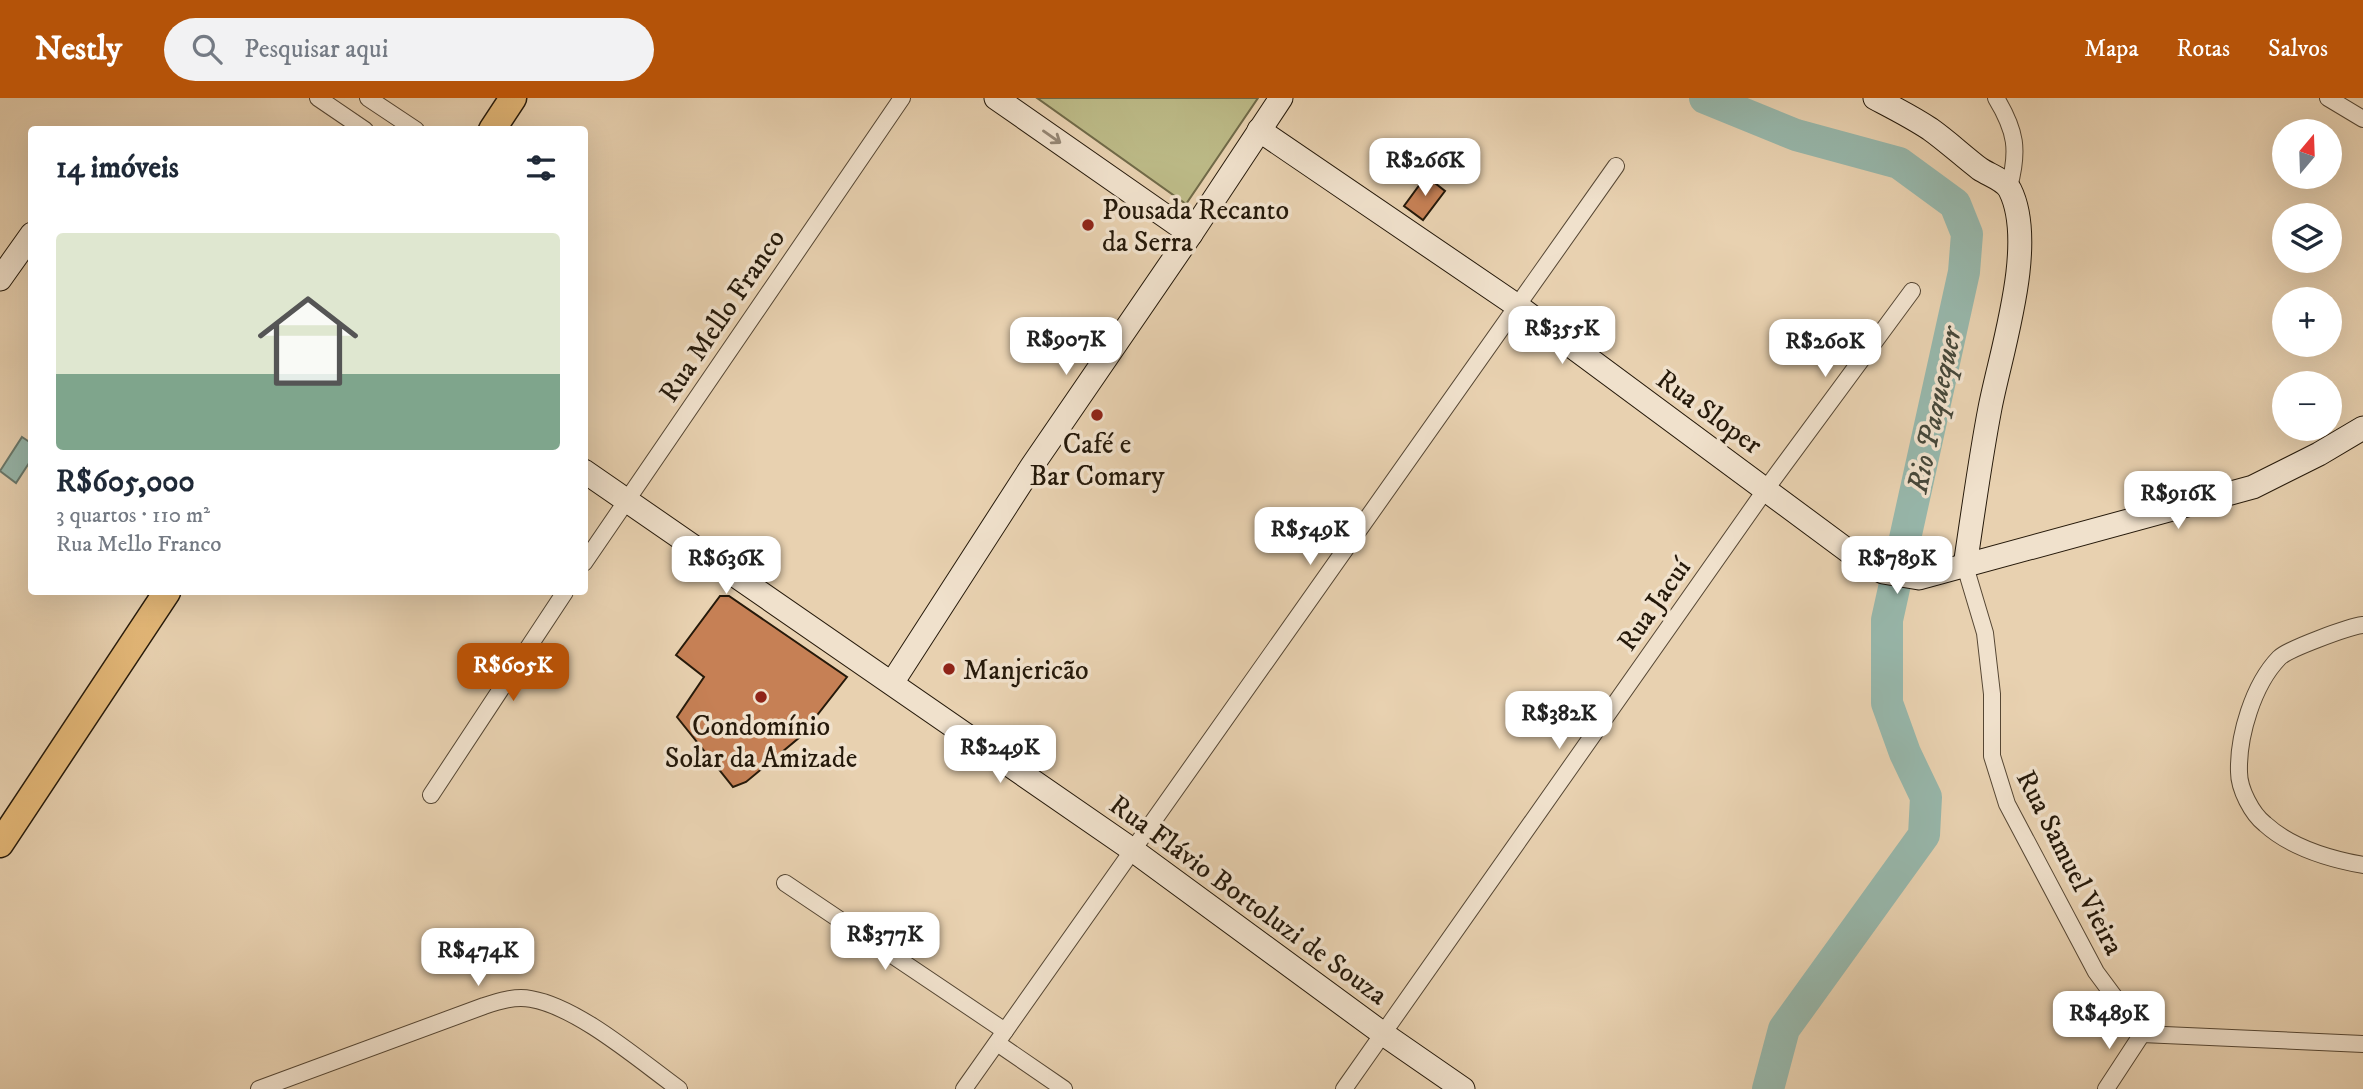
<!DOCTYPE html>
<html lang="pt">
<meta charset="utf-8">
<style>
body{margin:0;font-family:"IM FELL DW Pica",serif;background:#f2f2f3;color:#1f2937;height:100vh;display:flex;flex-direction:column;font-size:26px;white-space:nowrap}
*{box-sizing:border-box;margin:0}
p{font-size:23px;color:#747a83}
.icon{flex:none;width:38px;height:38px;fill:none;stroke:currentColor;stroke-width:2;stroke-linecap:round;stroke-linejoin:round}
.map{position:relative;flex:1;overflow:hidden}
.panel{position:absolute;left:28px;top:28px;width:560px;height:469px;display:flex;flex-direction:column;background:#fff;border-radius:7px;box-shadow:0 7px 28px #0002}
.panel>*{flex:none}
.needle{width:46px;rotate:19deg}
.buttons{position:absolute;left:2272px;top:21px;display:grid;gap:14px}
.buttons a{display:grid;place-items:center;width:70px;height:70px;border-radius:50%;background:#fff;box-shadow:0 7px 28px #0002;font-size:35px}
.price{position:absolute;translate:-50% -60px;padding:0 16px;border-radius:14px;background:#fff;color:#222;font-size:23px;line-height:46px;filter:drop-shadow(0 2px 4px #0008)}
.price::after{content:'';position:absolute;left:50%;top:42px;width:21px;height:16px;margin-left:-10px;background:inherit;clip-path:polygon(0 0,100% 0,50% 100%)}
.price.on{background:#b45309;color:#fff}
ul{padding:0;list-style:none}
li{display:grid;align-content:center;gap:14px;height:371px;padding:0 28px}
li span{display:grid;place-items:center;height:217px;border-radius:7px;color:#555}
li>.icon{margin-inline-start:auto}
span .icon{width:126px;height:126px;fill:#fffc;stroke-width:1}
li b{font-size:30px}
h2{display:flex;justify-content:space-between;align-items:center;height:84px;padding:0 28px;font-size:30px}
header{display:flex;align-items:center;gap:42px;box-sizing:border-box;height:98px;padding:0 35px;background:#b45309;color:#fff}
header strong{font-size:33px}
nav{display:flex;gap:38px;margin-inline-start:auto;font-size:24px}
.search{width:490px;height:63px;background:#f2f2f3;display:flex;align-items:center;gap:18px;box-sizing:border-box;padding:0 24px;border-radius:38px;color:#747a83;font-size:26px}
.map>svg:first-child{display:block}
.green{fill:#bcba87;stroke:#706a48;stroke-width:2}
.water{fill:#97b7ab;stroke:#69786b;stroke-width:2}
.lines{fill:none;stroke-linecap:round;stroke-linejoin:round}
.river{stroke:#97b7ab;stroke-width:32}
.building{fill:#c68055;stroke:#25190a;stroke-width:2}
.street-casing{stroke:#564734;stroke-width:18}
.secondary-casing{stroke:#25190a;stroke-width:25}
.primary-casing{stroke:#25190a;stroke-width:29}
.street{stroke:#f0e1cc;stroke-width:16}
.secondary{stroke:#f0e1cc;stroke-width:23}
.primary{stroke:#e4b878;stroke-width:26}
.oneway{stroke:#958775}
.poi-dot{fill:#8f2418;stroke:#f0e1cc;stroke-width:2.5}
.labels{text-anchor:middle;stroke-width:7;stroke-linejoin:round;paint-order:stroke}
.poi-label{font-size:28px;fill:#25190a;stroke:#f0e1cc;text-anchor:start}
.street-label{font-size:28px;fill:#25190a;stroke:#f0e1cc}
.water-label{font-size:30px;font-style:italic;fill:#47483a;stroke:#f0e1cc}
</style>
<header>
<strong>Nestly</strong>
<div class="search"><svg class="icon" aria-label="search" viewBox="0 0 24 24"><circle cx="10" cy="10" r="6"/><path d="M15 15l6 6"/></svg>Pesquisar aqui</div>
<nav><a>Mapa</a><a>Rotas</a><a>Salvos</a></nav>
</header>
<div class="map">
<svg width="2363" height="991" viewBox="0 0 2363 991">
<rect width="100%" height="100%" fill="#e8d1b0"/>
<filter id="stains"><feTurbulence type="fractalNoise" baseFrequency=".00286" numOctaves="4"/><feColorMatrix values="0 0 0 0 .2 0 0 0 0 .09 0 0 0 0 .02 0 0 0 .5 -.17"/></filter>
<radialGradient id="worn" r=".72"><stop offset=".6" stop-color="#630" stop-opacity="0"/><stop offset="1" stop-color="#630" stop-opacity=".3"/></radialGradient>
<path class="green" d="M1037,0H1258L1186,106Z"/>
<path class="water" d="M22,339L31,345V362L16,385L0,373Z"/>
<g class="lines">
<path class="river" d="M1705,0L1796,37L1899,65L1955,106L1967,136L1964,174L1887,522V605L1905,655L1926,699L1924,737L1784,931L1768,991"/>
</g>
<g class="building">
<path d="M1426,78L1445,93L1423,122L1404,108Z"/>
<path d="M720,498H729L847,579L800,639L746,684L733,689L677,619L704,579L676,557Z"/>
</g>
<g class="lines">
<defs>
<g id="street">
<path d="M318,0L365,32"/>
<path d="M368,0L416,32"/>
<path d="M1996,0C2016,33 2019,52 2009,89"/>
<path d="M2328,0L2363,21"/>
<path d="M584,465L902,0"/>
<path d="M1965,468L1985,535L1992,596V658L2007,706L2096,874L2142,936L2363,946"/>
<path d="M2363,527C2348,529 2288,551 2279,560C2253,587 2238,638 2239,674C2239,691 2252,716 2265,726C2290,749 2330,761 2363,767"/>
<path d="M431,697L565,494"/>
<path d="M785,785L1005,933"/>
<path d="M997,945L1064,991"/>
<path d="M259,991L484,908C499,903 515,898 531,901C578,909 639,962 679,991"/>
<path d="M964,991L1616,68"/>
<path d="M1344,991L1766,391L1912,193"/>
<path d="M2106,991L2142,936"/>
</g>
<g id="secondary">
<path d="M996,0L1191,136"/>
<path d="M1875,0C1894,10 1912,19 1930,31C1947,43 1963,58 1980,71C1989,77 2005,82 2010,92C2037,146 2001,253 1990,310C1980,362 1973,415 1965,468"/>
<path d="M1259,32L1516,207L1859,461L1883,474L1919,480L2253,389L2319,356L2363,330"/>
<path d="M0,181L32,136"/>
<path d="M584,373L1134,753L1382,935L1463,991"/>
<path d="M892,585L1032,368L1191,136L1281,0"/>
</g>
<g id="primary">
<path d="M492,32L513,0"/>
<path d="M0,746L167,494"/>
</g>
</defs>
<use href="#street" class="street-casing"/>
<use href="#secondary" class="secondary-casing"/>
<use href="#primary" class="primary-casing"/>
<use href="#street" class="street"/>
<use href="#secondary" class="secondary"/>
<use href="#primary" class="primary"/>
</g>
<defs><path id="oneway-shaft" d="M-6 0H5M1.5-3L5.5 0L1.5 3" fill="none" stroke-width="1.6" stroke-linecap="round" stroke-linejoin="round" transform="scale(1.75)"/></defs>
<use class="oneway" href="#oneway-shaft" transform="translate(1052 39) rotate(35)"/>
<g class="poi-dot">
<circle cx="1088" cy="127" r="7"/>
<circle cx="1097" cy="317" r="7"/>
<circle cx="949" cy="571" r="7"/>
<circle cx="761" cy="599" r="7"/>
</g>
<g class="labels">
<g class="poi-label">
<text x="1102" y="121">Pousada Recanto<tspan x="1102" dy="32">da Serra</tspan></text>
<text x="1097" y="355" text-anchor="middle">Café e<tspan x="1097" dy="32">Bar Comary</tspan></text>
<text x="963" y="581">Manjericão</text>
<text x="761" y="637" text-anchor="middle">Condomínio<tspan x="761" dy="32">Solar da Amizade</tspan></text>
</g>
<g class="street-label">
<text transform="translate(721 217) rotate(-56)" y="10">Rua Mello Franco</text>
<text transform="translate(1710 313) rotate(36)" y="10">Rua Sloper</text>
<text transform="translate(1653 506) rotate(-55)" y="10">Rua Jacuí</text>
<text transform="translate(2071 764) rotate(63)" y="10">Rua Samuel Vieira</text>
<text transform="translate(1249 801) rotate(36)" y="10">Rua Flávio Bortoluzi de Souza</text>
</g>
<g class="water-label">
<text transform="translate(1934 312) rotate(-78)" y="10">Rio Paquequer</text>
</g>
</g>
<rect width="100%" height="100%" filter="url(#stains)"/>
<rect width="100%" height="100%" fill="url(#worn)"/>
</svg>
<div class="buttons">
<a><svg class="needle" viewBox="-14 -14 28 28"><path d="M0-13l5 13h-10z" fill="#e53935"/><path d="M0 13l5-13h-10z" fill="#747a83"/></svg></a>
<a><svg class="icon" aria-label="layers" viewBox="0 0 24 24"><path d="M12 4l9 5-9 5-9-5zM3 14l9 5 9-5"/></svg></a>
<a>+</a>
<a>−</a>
</div>
<b class="price" style="left:1425px;top:100px">R$266K</b>
<b class="price" style="left:1562px;top:268px">R$355K</b>
<b class="price" style="left:1066px;top:279px">R$907K</b>
<b class="price" style="left:1825px;top:281px">R$260K</b>
<b class="price" style="left:2178px;top:433px">R$916K</b>
<b class="price" style="left:1310px;top:469px">R$549K</b>
<b class="price" style="left:726px;top:498px">R$636K</b>
<b class="price" style="left:1897px;top:498px">R$789K</b>
<b class="price on" style="left:513px;top:605px">R$605K</b>
<b class="price" style="left:1559px;top:653px">R$382K</b>
<b class="price" style="left:1000px;top:687px">R$249K</b>
<b class="price" style="left:885px;top:874px">R$377K</b>
<b class="price" style="left:478px;top:890px">R$474K</b>
<b class="price" style="left:2109px;top:953px">R$489K</b>
<section class="panel">
<h2>14 imóveis<svg class="icon" aria-label="filters" viewBox="0 0 24 24"><path d="M4 7h16M4 17h16"/><circle cx="9" cy="7" r="2"/><circle cx="15" cy="17" r="2"/></svg></h2>
<ul>
<li><span style="background:linear-gradient(#dfe7d0 65%,#7fa58c 0)"><svg class="icon" aria-label="home" viewBox="0 0 24 24"><path d="M3 11l9-7 9 7M6 9v11h12V9"/></svg></span><div><b>R$605,000</b><p>3 quartos · 110 m²</p><p>Rua Mello Franco</p></div></li>
</ul>
</section>
</div>
